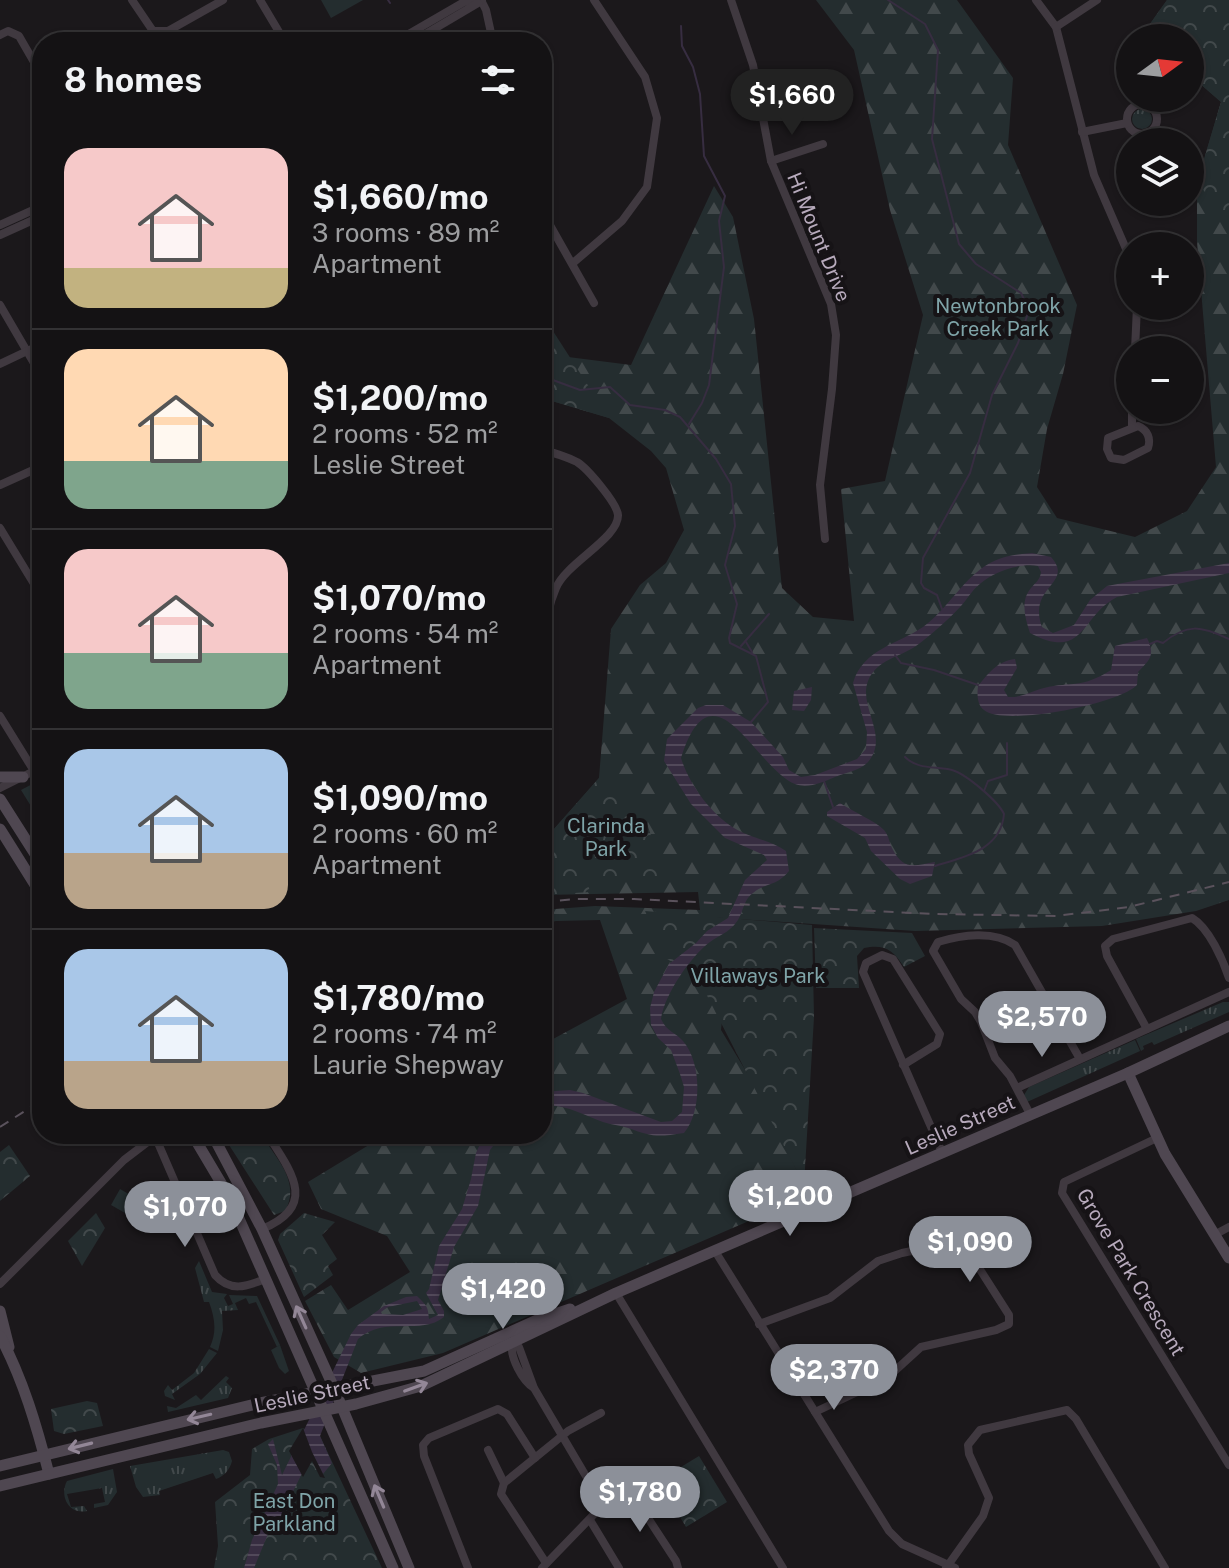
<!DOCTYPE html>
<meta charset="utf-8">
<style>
body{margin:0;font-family:"Public Sans",sans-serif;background:#212022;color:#f1f3f6;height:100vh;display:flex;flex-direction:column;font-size:30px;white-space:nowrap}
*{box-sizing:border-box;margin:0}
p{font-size:26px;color:#9d9ea0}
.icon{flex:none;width:44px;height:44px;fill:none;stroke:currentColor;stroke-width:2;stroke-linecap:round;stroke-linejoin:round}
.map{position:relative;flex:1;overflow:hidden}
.details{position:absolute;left:32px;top:32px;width:520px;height:1112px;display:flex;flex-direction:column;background:#141214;border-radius:32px;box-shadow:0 2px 6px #0004,0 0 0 2px #333234}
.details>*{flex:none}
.needle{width:52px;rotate:75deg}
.tools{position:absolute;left:1116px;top:24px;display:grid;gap:16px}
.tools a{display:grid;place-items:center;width:88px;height:88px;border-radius:50%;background:#141214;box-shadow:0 2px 6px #0004,0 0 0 2px #333234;font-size:40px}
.price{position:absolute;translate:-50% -68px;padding:0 18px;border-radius:28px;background:#8c9099;color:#fff;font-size:26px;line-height:52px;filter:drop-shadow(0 2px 4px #0008)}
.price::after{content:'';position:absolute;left:50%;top:48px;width:24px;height:18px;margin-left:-12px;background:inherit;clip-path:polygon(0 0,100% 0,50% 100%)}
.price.selected{background:#222;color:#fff}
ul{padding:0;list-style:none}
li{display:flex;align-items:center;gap:24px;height:200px;padding:0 32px}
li+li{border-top:2px solid #333234}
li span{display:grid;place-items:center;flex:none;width:224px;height:160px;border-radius:24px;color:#555}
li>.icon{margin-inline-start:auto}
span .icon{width:96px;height:96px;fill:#fffc;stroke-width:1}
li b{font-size:34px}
h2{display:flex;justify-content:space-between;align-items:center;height:96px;padding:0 32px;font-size:34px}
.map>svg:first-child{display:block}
.grass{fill:url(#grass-tufts)}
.forest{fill:url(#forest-firs)}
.park{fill:url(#park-crowns)}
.garden{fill:#242d2f}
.water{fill:url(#water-rules);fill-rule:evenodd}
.pier{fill:#1b181b}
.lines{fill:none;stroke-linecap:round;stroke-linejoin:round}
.stream{stroke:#372d41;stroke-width:2}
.street{stroke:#403940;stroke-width:8}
.secondary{stroke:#4f4751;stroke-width:11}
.rail{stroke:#5a525c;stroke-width:2;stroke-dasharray:10 8;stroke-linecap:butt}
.oneway{stroke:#938797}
.labels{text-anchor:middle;stroke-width:8;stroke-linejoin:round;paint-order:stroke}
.street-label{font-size:20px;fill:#b7aabc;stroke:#161316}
.park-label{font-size:20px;fill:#7fa4a8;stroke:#161316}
</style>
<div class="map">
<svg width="1229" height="1568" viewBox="0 0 1229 1568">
<defs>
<pattern id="grass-tufts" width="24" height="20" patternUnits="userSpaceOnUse" patternTransform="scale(2)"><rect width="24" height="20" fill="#242d2f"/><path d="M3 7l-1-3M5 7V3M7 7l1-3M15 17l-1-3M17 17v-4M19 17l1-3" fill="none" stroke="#42494b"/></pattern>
<pattern id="forest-firs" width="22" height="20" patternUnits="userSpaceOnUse" patternTransform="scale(2)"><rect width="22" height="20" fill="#242d2f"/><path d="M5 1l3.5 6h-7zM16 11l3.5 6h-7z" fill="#42494b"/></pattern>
<pattern id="park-crowns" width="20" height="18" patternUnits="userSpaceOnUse" patternTransform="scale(2)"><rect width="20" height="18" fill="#242d2f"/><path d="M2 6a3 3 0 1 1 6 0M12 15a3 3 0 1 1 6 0" fill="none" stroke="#42494b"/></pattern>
<pattern id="water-rules" width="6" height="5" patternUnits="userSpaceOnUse" patternTransform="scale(2)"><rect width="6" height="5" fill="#372d41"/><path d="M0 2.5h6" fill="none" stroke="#52495a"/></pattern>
</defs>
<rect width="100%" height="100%" fill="#1b181b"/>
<g class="grass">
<circle cx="1142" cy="119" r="10"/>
<path d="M1223,1002H1229V1012L1154,1045L1152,1042L1143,1046L1144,1049L1141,1051L1136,1039Z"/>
<path d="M1135,1040L1140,1051L1027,1102L1024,1095L1029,1087Z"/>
<path d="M199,1261L212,1292L227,1294L224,1298L228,1306L233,1304L229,1295L257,1296L280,1345L277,1347L256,1302L249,1304L246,1298L235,1303L238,1310L222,1311L223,1330L218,1351L210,1347C217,1332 215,1318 209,1302H204L195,1268Z"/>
<path d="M209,1349L217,1353L200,1374L172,1394L175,1400L165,1396L164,1391L168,1385L172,1390L194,1373Z"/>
<path d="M226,1376L229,1378L226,1382L232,1388L228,1398L168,1412L167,1406L176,1408L196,1395L201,1400Z"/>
<path d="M223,1450L229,1452L232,1461C230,1470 223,1477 216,1479L213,1473L159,1491L160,1495L143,1497L136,1487L130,1466Z"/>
<path d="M113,1469L117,1492L108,1505L94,1508V1504L105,1502L102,1488L67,1494L71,1507L84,1506L87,1511C69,1515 59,1496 67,1481Z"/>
</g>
<g class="forest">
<path d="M321,0H363L331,18Z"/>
<path d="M816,0H957L1013,78L1008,145L1077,305L1063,374L1047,429L1037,487L1057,518L1135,537L1187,511L1216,467L1197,242V183L1221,102L1190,75V38H1140L1167,0H1229V900L1196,911L1102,926L915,931L709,917L731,937L721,1030L755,1086L809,1195L443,1353L361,1373L334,1357L305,1301L331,1285L348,1310L410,1272L387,1236L321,1209L308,1182L387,1134H542V1045L627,999L600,920L556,921L542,924V910L595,906L700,910L698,892L542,895V837L554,829L599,778L611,629L640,585L666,563L684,530L666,468L651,451L609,418L542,398V314L568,357L631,365L714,186L733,217L754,319L782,588L813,617L854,621L841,489L885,481L923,315L890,210L854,50Z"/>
</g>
<g class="park">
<path d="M1167,0H1229V219L1197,183L1221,102L1190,75V38H1140Z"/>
<path d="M542,314L609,418L542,398Z"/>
<path d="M599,778L639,800L667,883L587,880L590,892L542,895V837L554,829Z"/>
<path d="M42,779V824L21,790Z"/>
<path d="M645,911L812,925L814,1017L804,1185L697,976L667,959Z"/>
<path d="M814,928L912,933L925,956L904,967C893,950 885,944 864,948L857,956L859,988H816Z"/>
<path d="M222,1134H261C277,1160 301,1182 285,1211L274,1215Z"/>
<path d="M9,1145L30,1176L0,1201V1152Z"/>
<path d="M96,1213L105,1228L82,1266L68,1241Z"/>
<path d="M304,1213L335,1222L322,1235L337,1259L328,1266L333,1275L304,1297L278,1240L280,1234Z"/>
<path d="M87,1401L97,1403L103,1426L64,1434L54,1431L51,1409Z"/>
<path d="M303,1428L320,1436L382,1568H214L218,1546L215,1502L250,1475L252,1449L269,1439Z"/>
<path d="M699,1456L727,1502L686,1527L658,1481Z"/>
</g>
<g class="garden">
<path d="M120,1189L153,1208L144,1224L111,1205Z"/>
<path d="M280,1345L289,1371L285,1374L279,1368L271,1350Z"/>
</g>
<g class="water">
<path d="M1032,553L1051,557C1075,584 1027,586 1042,627L1053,633L1074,625L1090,600L1107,586L1229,563V573L1117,597C1080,616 1085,662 1030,633C1025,618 1020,601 1031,588C1036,582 1040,580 1041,572L1038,566C1020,563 995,571 981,583C973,589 968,598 961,606C949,619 931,635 916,646C900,657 876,660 868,681C858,707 890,736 868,762C861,770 845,773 835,777C823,782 808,789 795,784C755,768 713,657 681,758C689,784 711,814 734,828C750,838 770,840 786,851L789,871C776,887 766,882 753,893C742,901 744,914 735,924C729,932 718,936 710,942C691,956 664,995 661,1019C667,1032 675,1032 683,1041C702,1063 702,1112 684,1133C657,1137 653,1137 628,1128C620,1125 611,1125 603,1122C583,1115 564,1103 542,1106V1092L570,1090L583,1093L661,1122L672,1121L682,1112L684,1087L680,1074L671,1050L658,1038L651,1025L650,1008L654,992L669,964L696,943L707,931L728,918L745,880L767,860L764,855L725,838L691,804L664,761L667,739L698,708L706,705H723L751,722L783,757L789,770L801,777L815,775L857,759L866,749L867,732L853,683C863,649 898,644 923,627C948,609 963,578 990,563C1002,556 1018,554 1032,553Z"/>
<path d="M1147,638C1156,656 1149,660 1138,672L1137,685C1119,704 1004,727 984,710C977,705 977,694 978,686C988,674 997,661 1015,659L1017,668L1004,690L1008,697C1022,698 1031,691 1044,688C1073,681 1081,689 1111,670L1115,646Z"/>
<path d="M812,687L811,700L804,711L792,710L794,691Z"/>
<path d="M840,803C853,812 874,820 884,830C889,836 889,842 892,848C904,872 915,865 935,862L932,876L910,884L900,879L871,851L865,838L827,816V812Z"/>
<path d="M502,1134L490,1150L478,1206L454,1247L438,1300L444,1311V1317C421,1336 385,1315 358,1339L320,1436L332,1463L323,1474L312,1453L281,1516L270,1529L254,1568H244L252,1540L278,1484L277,1465L268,1444L273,1439L282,1475L351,1334L358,1325L384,1306L406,1297L417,1296C427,1306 428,1306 429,1319L438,1315L426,1293L429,1289L439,1246L462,1209L471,1179L476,1153L484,1135ZM417,1301L422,1309L403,1315L382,1314L381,1312L388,1307Z"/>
</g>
<path class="pier" d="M303,1428L312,1452L325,1478L320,1477L312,1461L303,1477L289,1451Z"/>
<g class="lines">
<g class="stream">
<path d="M388,0L390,3"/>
<path d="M888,0L925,24L938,50L932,139L959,244L976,264L1021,293L1029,310L1018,343L992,395L970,473L923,558L921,583L924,588L937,595L942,609"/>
<path d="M681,26L682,46L693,67L700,94L704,156L725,196L719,221L724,267L709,385L702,403L689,424"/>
<path d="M542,376L580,390L610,387L630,405L665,410L680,417L716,459L731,484L735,526L725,565L737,604L729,638L730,643L756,656L768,702L751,722"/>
<path d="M746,642L752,652"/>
<path d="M1150,644L1157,641L1163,643C1187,623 1201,626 1229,639"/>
<path d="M741,646L769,614"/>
<path d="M895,655L901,663L934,670L978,685"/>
<path d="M905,757C918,770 935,766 952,770C966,774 998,801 1004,814C1001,850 964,857 935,866"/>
<path d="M824,781L833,807"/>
<path d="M984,791L988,781L1007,775V743"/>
</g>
<g class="street">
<path d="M132,0L153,31H168L223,0"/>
<path d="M260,0L285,42"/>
<path d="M481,0L486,10L493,42"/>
<path d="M731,0L753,65L771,161L831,304L836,335L832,389L820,485L825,539"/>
<path d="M1036,0L1056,27L1094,175L1130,258"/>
<path d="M1056,27L1097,0"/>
<path d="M0,35L8,31L19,36L42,76"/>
<path d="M395,42L464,2L482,0"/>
<path d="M412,42L478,3"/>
<circle cx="1142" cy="119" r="15"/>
<path d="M1082,132L1127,123"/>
<path d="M542,141L547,138"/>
<path d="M771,161L823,144"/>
<path d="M542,211L594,303"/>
<path d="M0,225L42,206"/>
<path d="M0,235L42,216"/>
<path d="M573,263L622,221L647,187L657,118L645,77L594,0"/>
<path d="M0,305L42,377"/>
<path d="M1135,350L1137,306"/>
<path d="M0,364L42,344"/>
<path d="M1138,426C1148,430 1151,439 1148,448L1124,460L1111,458L1107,449L1108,438Z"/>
<path d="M1132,427V410"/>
<path d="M542,450C555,453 565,456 577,462C587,468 617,503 618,515C619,538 566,563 556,588C539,627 543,674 544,716C544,732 546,749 542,765"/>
<path d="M0,485L42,466"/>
<path d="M0,528L42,597"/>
<path d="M0,716L34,771"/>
<path d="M0,788L42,767"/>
<path d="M1147,1029L1107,956L1105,946L1113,939L1192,918C1209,928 1223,960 1229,978"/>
<path d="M903,1065L937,1044L940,1034L893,959L882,955L866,963L863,972L942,1152"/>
<path d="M1017,1088L1229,992"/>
<path d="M1030,1114L1010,1076L995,1058L981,1022L975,1012L961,999L933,951L938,942C961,935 994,930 1015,945L1080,1059"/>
<path d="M155,1136L215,1275C230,1292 246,1287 265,1279"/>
<path d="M1157,1138L1064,1182L1062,1193L1229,1465"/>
<path d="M262,1229C319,1206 291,1171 267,1134"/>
<path d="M1214,1235L1229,1227"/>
<path d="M715,1251L889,1531L902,1544L955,1568"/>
<path d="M0,1284L124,1160L158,1134"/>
<path d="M616,1293L783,1568"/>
<path d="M759,1324L830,1298L878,1261L902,1253L960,1241L968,1245L972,1257L1009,1315V1324L996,1330L921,1347L887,1378L815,1412"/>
<path d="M534,1388C522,1381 510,1357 512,1344L519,1347L534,1388L603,1505L542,1568"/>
<path d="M488,1450L504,1483"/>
<path d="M603,1505L629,1489L676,1561L678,1568"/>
<path d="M590,1520L619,1568"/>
<path d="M546,1563L501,1494L504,1483L568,1431L601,1413"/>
<path d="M468,1568L424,1456L423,1445L429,1438L498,1409L507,1414L535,1458"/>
<path d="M946,1568L983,1516L989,1498L969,1454L968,1445L980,1430L1067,1410L1076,1419L1165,1568"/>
</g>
<g class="secondary">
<path d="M0,777H23"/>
<path d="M0,799L42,865"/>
<path d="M0,829L42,896"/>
<path d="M1128,1073L1165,1154L1229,1258"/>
<path d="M192,1134L230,1198L393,1568"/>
<path d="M212,1134L262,1229L334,1388L409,1568"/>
<path d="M0,1311L9,1347"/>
<path d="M0,1336C23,1379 37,1427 49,1474"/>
<path d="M0,1466L260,1403L424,1371L537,1320L570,1309"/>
<path d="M0,1486L261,1423L356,1404L421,1386L616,1293L1128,1073L1229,1026"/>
</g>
<g class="rail">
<path d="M542,902L577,899H634L933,914L1056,916L1129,907L1229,882"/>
<path d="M0,1127L42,1100"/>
</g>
</g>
<defs><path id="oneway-shaft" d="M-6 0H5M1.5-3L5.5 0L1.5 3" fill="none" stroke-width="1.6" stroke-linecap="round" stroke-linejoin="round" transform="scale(2)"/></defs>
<g class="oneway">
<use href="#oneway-shaft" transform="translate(301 1317) rotate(-114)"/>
<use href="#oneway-shaft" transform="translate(416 1387) rotate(-20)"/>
<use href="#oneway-shaft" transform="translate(199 1417) rotate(167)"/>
<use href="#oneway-shaft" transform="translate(80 1446) rotate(166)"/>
<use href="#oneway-shaft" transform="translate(379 1496) rotate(-113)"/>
</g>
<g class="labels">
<g class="street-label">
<text transform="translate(819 237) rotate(68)" y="7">Hi Mount Drive</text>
<text transform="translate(960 1125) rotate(-24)" y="7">Leslie Street</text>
<text transform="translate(1131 1272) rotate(59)" y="7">Grove Park Crescent</text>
<text transform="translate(312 1394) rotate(-12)" y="7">Leslie Street</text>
</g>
<g class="park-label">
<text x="998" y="313">Newtonbrook<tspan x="998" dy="23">Creek Park</tspan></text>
<text x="606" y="833">Clarinda<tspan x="606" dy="23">Park</tspan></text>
<text x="758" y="983">Villaways Park</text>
<text x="294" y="1508">East Don<tspan x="294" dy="23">Parkland</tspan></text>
</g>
</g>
</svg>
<div class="tools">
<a><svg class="needle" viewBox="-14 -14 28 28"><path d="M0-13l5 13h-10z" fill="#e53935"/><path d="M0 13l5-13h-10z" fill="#9d9ea0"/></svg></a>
<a><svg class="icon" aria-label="layers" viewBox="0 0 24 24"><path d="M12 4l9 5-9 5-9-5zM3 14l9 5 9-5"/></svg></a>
<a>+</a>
<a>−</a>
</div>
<b class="price selected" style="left:792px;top:137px">$1,660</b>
<b class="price" style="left:1042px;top:1059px">$2,570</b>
<b class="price" style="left:790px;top:1238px">$1,200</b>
<b class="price" style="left:185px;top:1249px">$1,070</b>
<b class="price" style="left:970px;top:1284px">$1,090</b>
<b class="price" style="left:503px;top:1331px">$1,420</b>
<b class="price" style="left:834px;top:1412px">$2,370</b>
<b class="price" style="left:640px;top:1534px">$1,780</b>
<section class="details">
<h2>8 homes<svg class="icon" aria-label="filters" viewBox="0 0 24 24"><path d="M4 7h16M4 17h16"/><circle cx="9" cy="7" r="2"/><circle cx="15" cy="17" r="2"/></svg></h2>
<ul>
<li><span style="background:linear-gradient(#f6c9c9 75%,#c2b280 0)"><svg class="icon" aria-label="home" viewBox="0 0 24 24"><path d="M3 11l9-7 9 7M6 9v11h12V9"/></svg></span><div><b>$1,660/mo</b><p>3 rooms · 89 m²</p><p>Apartment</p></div></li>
<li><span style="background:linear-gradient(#ffd9b3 70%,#7fa58c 0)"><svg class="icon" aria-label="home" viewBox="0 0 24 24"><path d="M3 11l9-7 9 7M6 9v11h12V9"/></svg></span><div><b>$1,200/mo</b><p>2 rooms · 52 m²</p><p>Leslie Street</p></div></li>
<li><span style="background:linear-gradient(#f6c9c9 65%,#7fa58c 0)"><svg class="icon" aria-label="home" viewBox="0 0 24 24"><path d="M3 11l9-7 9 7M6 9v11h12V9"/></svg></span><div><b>$1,070/mo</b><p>2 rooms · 54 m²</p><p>Apartment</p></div></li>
<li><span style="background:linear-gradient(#a9c7e8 65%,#b9a48a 0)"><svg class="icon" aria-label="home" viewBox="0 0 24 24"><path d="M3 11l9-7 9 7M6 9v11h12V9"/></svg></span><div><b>$1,090/mo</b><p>2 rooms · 60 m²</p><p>Apartment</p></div></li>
<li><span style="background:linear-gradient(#a9c7e8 70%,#b9a48a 0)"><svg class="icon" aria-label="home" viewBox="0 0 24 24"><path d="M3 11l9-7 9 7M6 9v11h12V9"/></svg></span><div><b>$1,780/mo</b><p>2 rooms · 74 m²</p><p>Laurie Shepway</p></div></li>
</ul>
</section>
</div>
